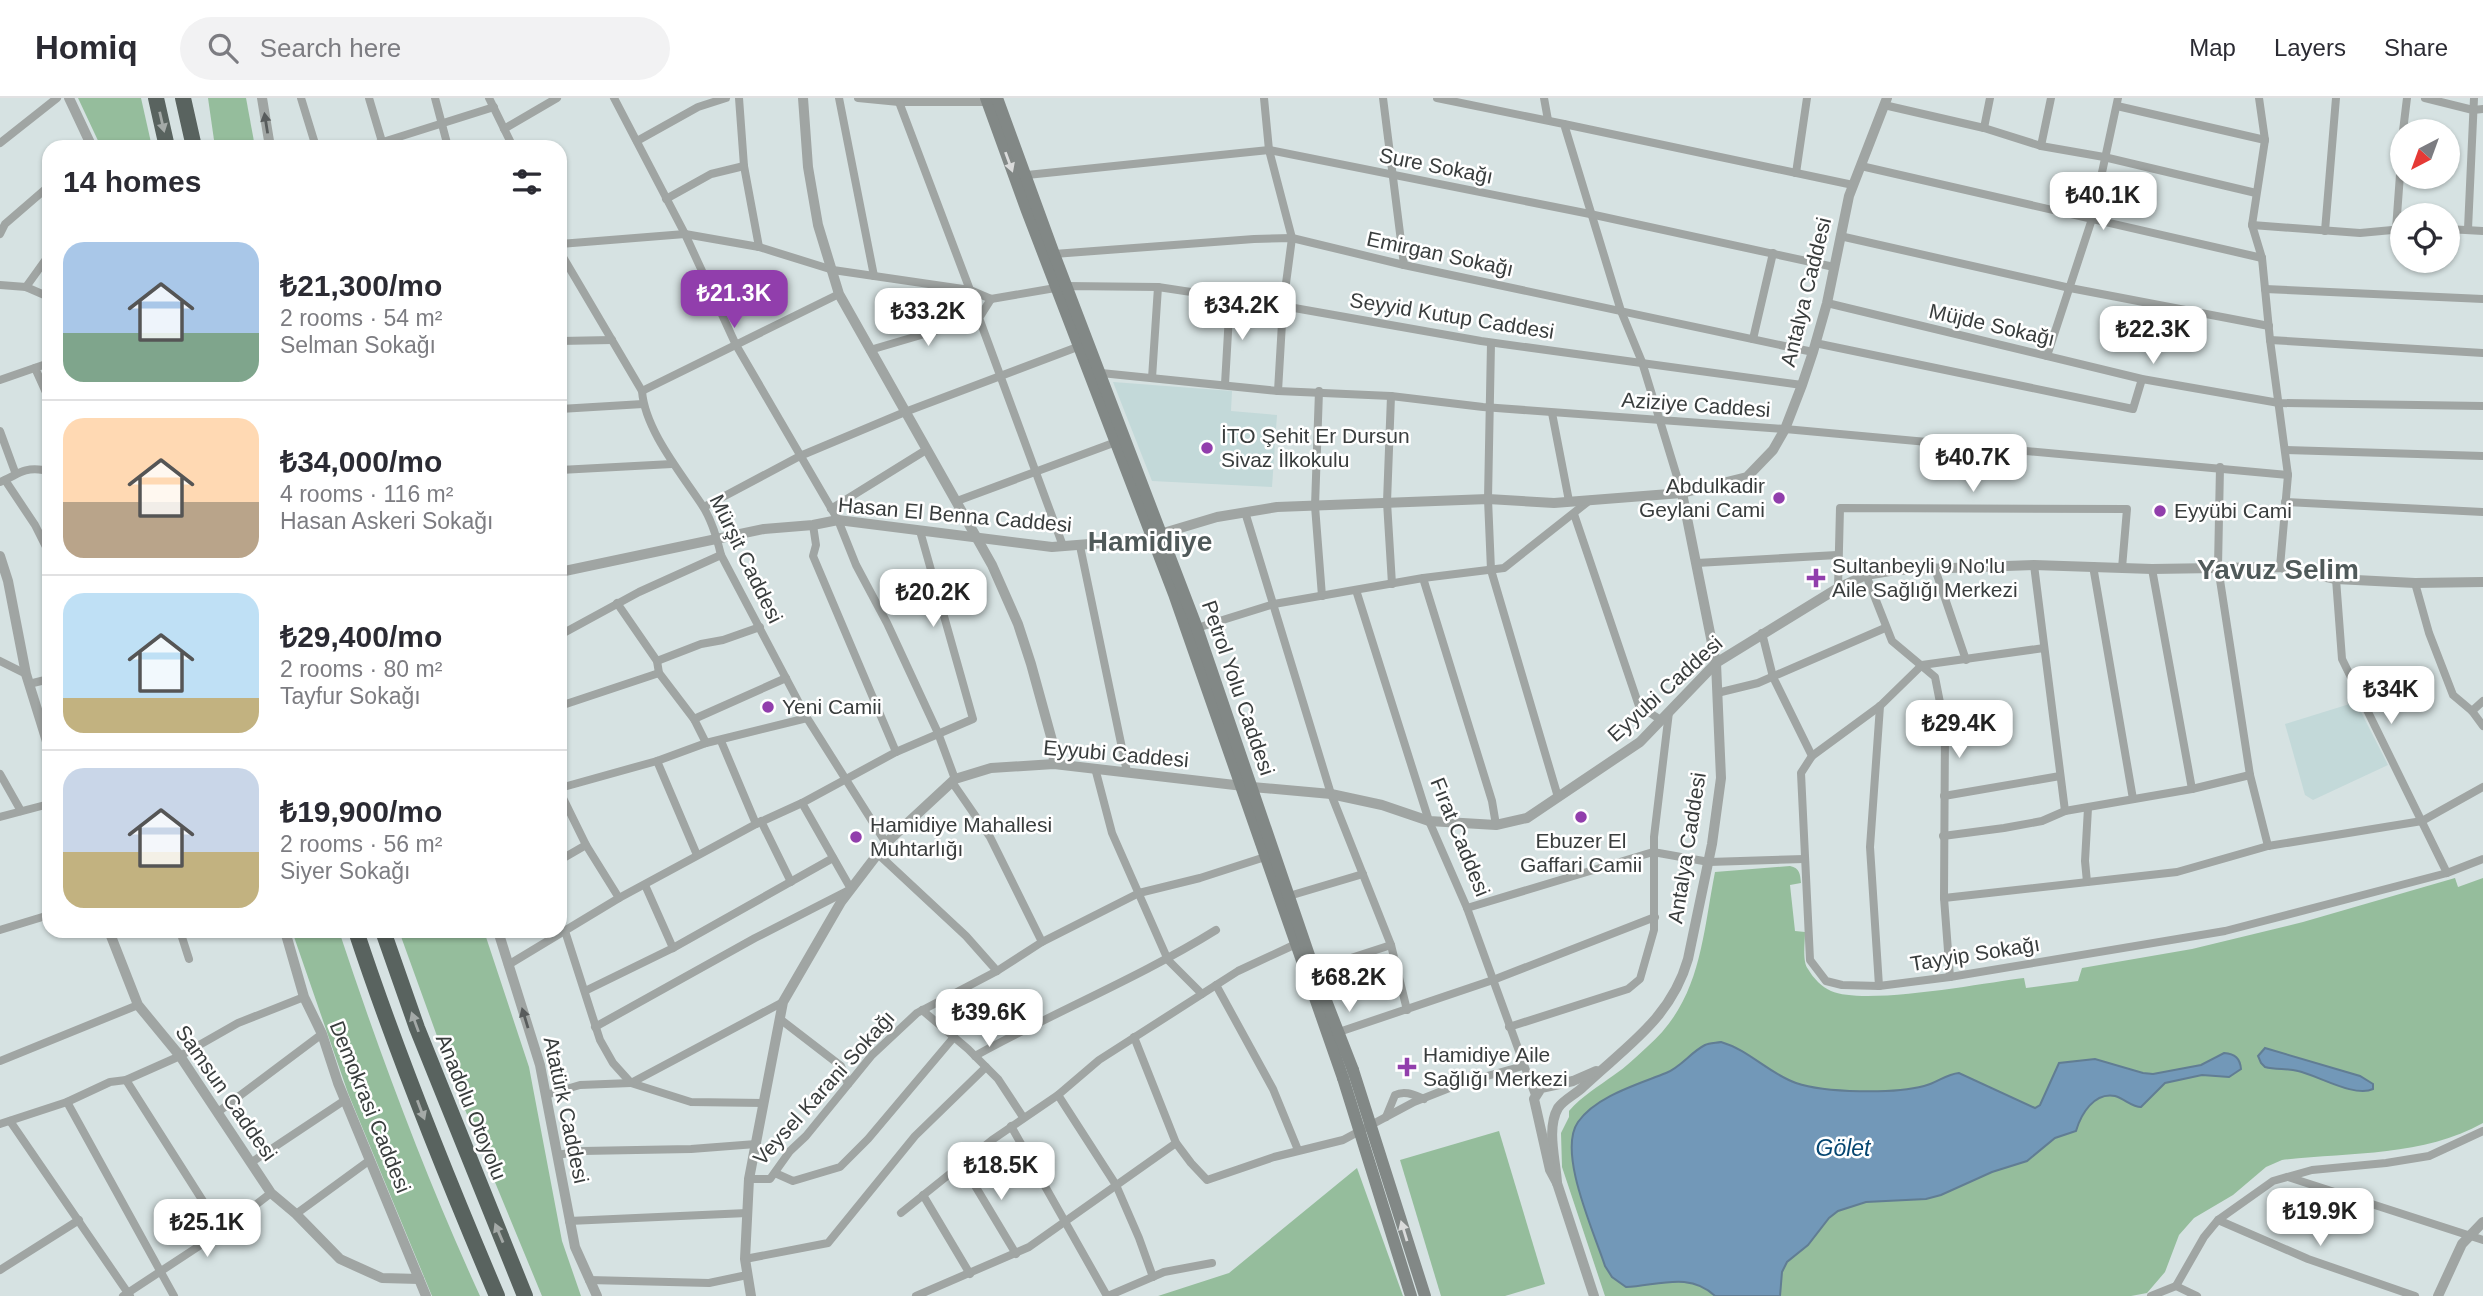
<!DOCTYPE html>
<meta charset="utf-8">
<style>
body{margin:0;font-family:Helvetica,sans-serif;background:#f2f2f3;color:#2b2b33;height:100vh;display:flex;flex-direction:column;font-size:26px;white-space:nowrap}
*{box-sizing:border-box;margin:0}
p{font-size:23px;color:#7c7c81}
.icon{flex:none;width:38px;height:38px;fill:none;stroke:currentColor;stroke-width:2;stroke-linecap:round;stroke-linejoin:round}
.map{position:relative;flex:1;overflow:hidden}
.sheet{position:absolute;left:42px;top:42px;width:525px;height:798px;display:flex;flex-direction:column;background:#fff;border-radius:21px;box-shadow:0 2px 5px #0004}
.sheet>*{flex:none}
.needle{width:46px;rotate:221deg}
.buttons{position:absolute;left:2390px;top:21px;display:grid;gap:14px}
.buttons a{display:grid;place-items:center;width:70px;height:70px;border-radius:50%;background:#fff;box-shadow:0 2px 5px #0004;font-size:35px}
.price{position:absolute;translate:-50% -60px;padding:0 16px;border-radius:14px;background:#fff;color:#222;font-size:23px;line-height:46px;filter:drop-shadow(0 2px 4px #0008)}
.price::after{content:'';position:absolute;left:50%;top:42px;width:21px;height:16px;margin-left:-10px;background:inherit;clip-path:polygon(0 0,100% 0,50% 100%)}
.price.selected{background:#913eac;color:#fff}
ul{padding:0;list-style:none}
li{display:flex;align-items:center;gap:21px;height:175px;padding:0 21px}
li+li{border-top:2px solid #e1e1e2}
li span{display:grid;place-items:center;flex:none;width:196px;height:140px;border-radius:21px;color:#555}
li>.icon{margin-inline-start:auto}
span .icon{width:84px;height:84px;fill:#fffc;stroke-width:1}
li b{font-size:30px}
h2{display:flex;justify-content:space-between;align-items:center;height:84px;padding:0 21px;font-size:30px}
header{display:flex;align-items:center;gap:42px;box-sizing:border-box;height:98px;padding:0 35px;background:#fff;border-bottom:2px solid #e1e1e2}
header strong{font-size:33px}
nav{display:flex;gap:38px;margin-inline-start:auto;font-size:24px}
.search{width:490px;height:63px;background:#f2f2f3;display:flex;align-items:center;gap:18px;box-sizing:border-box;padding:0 24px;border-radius:38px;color:#7c7c81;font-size:26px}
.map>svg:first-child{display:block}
.built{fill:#c3d9d9}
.green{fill:#95bd9c}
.water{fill:#7298b8;stroke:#617d93;stroke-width:2}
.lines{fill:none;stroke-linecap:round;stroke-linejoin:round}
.minor{stroke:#a0a5a3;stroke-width:8}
.tertiary{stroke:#a0a5a3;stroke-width:10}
.secondary{stroke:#828886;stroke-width:12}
.motorway{stroke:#59635f;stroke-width:16}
.secondary-bridge{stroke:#828886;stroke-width:12}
.oneway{fill:#a4a9a7}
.oneway2{fill:#585c5c}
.oneway3{fill:#dadbdb}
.poi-dot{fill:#913eac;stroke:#fff;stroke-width:2.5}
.labels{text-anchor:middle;stroke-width:5;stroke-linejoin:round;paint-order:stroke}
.street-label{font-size:21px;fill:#393d3d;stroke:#fff}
.poi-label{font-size:21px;fill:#393d3d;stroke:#fff;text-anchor:start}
.water-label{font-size:23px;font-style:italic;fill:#054671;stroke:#fff}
.district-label{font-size:28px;font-weight:bold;fill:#505a5a;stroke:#fff}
</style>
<header>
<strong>Homiq</strong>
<div class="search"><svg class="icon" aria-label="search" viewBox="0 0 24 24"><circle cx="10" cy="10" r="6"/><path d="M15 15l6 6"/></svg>Search here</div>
<nav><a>Map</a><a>Layers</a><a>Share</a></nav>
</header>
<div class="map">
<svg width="2483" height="1198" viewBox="0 0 2483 1198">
<rect width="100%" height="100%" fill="#d6e2e2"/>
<g class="built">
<path d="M1113,284L1232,293L1231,313L1277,317L1272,389L1152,383Z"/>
<path d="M2356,604L2388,667L2313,702L2305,697L2285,626Z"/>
</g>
<g class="green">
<path d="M78,0H141L152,49H101Z"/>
<path d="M208,0H246L255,49H215Z"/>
<path d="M1790,768C1800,770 1800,776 1801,785L1790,787L1795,833L1805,834C1805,845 1802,863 1808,871C1813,880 1822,889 1831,893C1865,908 1983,885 2024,880L2026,890L2078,883L2082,870L2192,851L2303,824L2455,780L2458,789L2483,780V1025C2423,1059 2348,1054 2282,1062L2266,1069L2233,1097L2194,1120L2179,1137L2165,1174L2147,1195L2131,1198H1605L1562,1069L1561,1035L1569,1019V1013C1582,998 1599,988 1614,977C1626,969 1636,959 1647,949C1701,902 1702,840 1715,774Z"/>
<path d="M292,833H339C380,957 426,1080 480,1198H432L348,995Z"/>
<path d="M399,833H484L529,969L562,1143L581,1198H542L454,985Z"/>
<path d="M1499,1033L1545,1186L1505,1198H1441L1400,1062Z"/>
<path d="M1357,1070L1403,1198H1158L1229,1175Z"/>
</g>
<g class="water">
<path d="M1721,944C1749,952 1768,975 1796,985C1825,995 1894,996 1924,988C1937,985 1946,976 1959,975L2035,1010L2040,1007L2059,965L2095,961L2143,975L2153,976L2201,967L2224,955C2235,956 2240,960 2241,971L2229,979L2202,977L2165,985L2141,1009C2132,1009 2125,1001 2115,998C2094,994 2081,1016 2076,1033L2055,1040L2027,1063L1992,1074L1941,1097L1926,1101L1866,1104L1838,1113L1829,1120L1808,1147L1787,1164L1782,1174L1780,1198H1715C1689,1173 1657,1188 1626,1189L1612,1179L1605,1168C1594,1134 1557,1054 1578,1024C1596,998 1639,986 1666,975C1681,969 1691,954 1705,947C1709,945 1716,945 1721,944Z"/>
<path d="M2265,950L2360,978L2373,986V991C2355,1000 2317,977 2298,973C2287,970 2276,972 2265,969L2261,965L2258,958Z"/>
</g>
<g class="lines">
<g class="minor">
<path d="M301,0L316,49"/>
<path d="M369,0L383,47"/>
<path d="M435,0L448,49"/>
<path d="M489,0L513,49"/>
<path d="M614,0L685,136L736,247L838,422L856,467L887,525L938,635L955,681"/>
<path d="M739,0L744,68L759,149"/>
<path d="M839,0L874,178"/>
<path d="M858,0L899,4H991"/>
<path d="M1264,0L1269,52L1292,140L1283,208L1278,293"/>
<path d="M1383,0L1404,167"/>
<path d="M1437,0L1564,26L1621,213L1642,264L1682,395"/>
<path d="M1544,0L1548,22"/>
<path d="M2259,0L2265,42L2252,127L2262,160L2270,242L2288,377L2280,469"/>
<path d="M2425,0L2473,12L2483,11"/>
<path d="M899,4L970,192"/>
<path d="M1884,7L1984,30L2041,48L2104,59L2256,95"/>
<path d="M2117,8L2265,42"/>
<path d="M1564,26L1853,87"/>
<path d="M1984,30L1990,0"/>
<path d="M504,31L557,0"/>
<path d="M2403,33L2407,0"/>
<path d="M637,43L698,9L726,0"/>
<path d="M0,45L57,0"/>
<path d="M2041,48L2051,0"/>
<path d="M367,49L494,9"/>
<path d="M1861,68L2262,160"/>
<path d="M1796,75L1807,0"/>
<path d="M1027,77L1269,52L1590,116L1834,169"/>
<path d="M666,101L711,76L744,68"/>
<path d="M2252,127L2360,135L2403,131"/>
<path d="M2396,131L2403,36"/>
<path d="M2448,131L2483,133"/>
<path d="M2468,131L2474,0"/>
<path d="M2325,133L2336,0"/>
<path d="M0,136L5,126L49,88"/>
<path d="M1840,138L2070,190L2269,228"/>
<path d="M560,146L685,136L759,149L833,172L970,192L991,201L1067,188L1158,189L1283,208L1481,243L1802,287"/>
<path d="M560,154L642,293C645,332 681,375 702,407C712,422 717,440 721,457L807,620L886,745"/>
<path d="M1054,156L1254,141L1292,140L1404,167L1813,254"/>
<path d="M0,187L26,189L49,199"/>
<path d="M26,189L49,157"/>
<path d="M2265,191L2483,201"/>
<path d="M991,201L979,220L1063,448"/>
<path d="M1827,205L2142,281L2279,305L2483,308"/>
<path d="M1753,241L1773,155"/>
<path d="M2270,242L2483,255"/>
<path d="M560,243L612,242"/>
<path d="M1491,245L1488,401L1491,472L1558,699"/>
<path d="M1815,245L2133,311L2142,281"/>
<path d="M870,252L979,220"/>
<path d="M2047,258L2092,121L2118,0"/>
<path d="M35,270L49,301"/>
<path d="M1101,275L1278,293L1391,298L1483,309L1785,331L2288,377"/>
<path d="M1152,280L1158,189"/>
<path d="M0,282L49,265"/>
<path d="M1225,286L1230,200"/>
<path d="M642,293L839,196"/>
<path d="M1319,293L1315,408L1322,498"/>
<path d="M1391,298L1387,404L1392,486"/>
<path d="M560,311L643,306"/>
<path d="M1552,315L1569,403"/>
<path d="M0,333L15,374"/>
<path d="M2285,352L2483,358"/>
<path d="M2220,369L2218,469L2250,677L2268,748"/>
<path d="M560,372L672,366"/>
<path d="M5,382L35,427L49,455"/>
<path d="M0,384C18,377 22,369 43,372L49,367"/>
<path d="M957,403L1116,344"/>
<path d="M2285,404L2483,414"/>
<path d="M704,409L800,358L905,314L1080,248"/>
<path d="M831,411L926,352"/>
<path d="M1245,414L1331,696L1391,847L1407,912"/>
<path d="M1574,416L1639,608L1661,622"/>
<path d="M813,427L816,447L813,458L896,654"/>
<path d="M1080,448L1127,674"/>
<path d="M1697,465L1837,457"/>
<path d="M2034,467L2065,713"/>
<path d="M2093,468L2133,701"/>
<path d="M1935,471L1966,562"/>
<path d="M2152,471L2192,691"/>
<path d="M1866,477L1892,543L1935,579L1945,630L1944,800L1950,879"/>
<path d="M1423,480L1492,703L1496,727"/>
<path d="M2336,481L2342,561L2447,775"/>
<path d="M2415,485L2429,535L2453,597L2472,613L2483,628"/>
<path d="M1838,490L1840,410L2127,411L2122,470"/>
<path d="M1356,492L1429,723L1467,810L1535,997"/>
<path d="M617,505L657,563L659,575L694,621L706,645"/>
<path d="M1197,530L1274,506L1423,480L1504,470L1590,402"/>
<path d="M1762,535L1773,579L1812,658L1801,675L1810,862L1826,883L1842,887L1879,888L1950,879L2225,833L2447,775L2483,761"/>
<path d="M560,537L639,494L721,457"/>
<path d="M0,563L26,576"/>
<path d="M657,563L701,546L723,542L760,529"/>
<path d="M29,586L49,581"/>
<path d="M1717,595L1758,585L1885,530"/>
<path d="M560,608L659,575"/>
<path d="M2472,613L2483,603"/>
<path d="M694,621L786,580"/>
<path d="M721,643L756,726"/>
<path d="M1812,658L1880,608L1922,567L2044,550"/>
<path d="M657,663L697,757"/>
<path d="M1095,670L1112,735L1168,862L1202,896"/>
<path d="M0,676L21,713"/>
<path d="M952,684L990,739L1042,844"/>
<path d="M560,690L657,663L706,645L807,620"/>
<path d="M560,694L586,747L619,800"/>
<path d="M1944,698L2060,678"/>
<path d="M0,719L49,706"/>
<path d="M761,723L791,784"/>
<path d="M1943,738L2004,730L2042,723L2065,713L2192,691L2250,677"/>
<path d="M878,756L966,838L997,873"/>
<path d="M560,762L586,747"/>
<path d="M2087,784L2085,763L2088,710"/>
<path d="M645,787L673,850"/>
<path d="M1289,798L1363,776"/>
<path d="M1944,800L2177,774L2268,748L2422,723L2483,689"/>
<path d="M1467,810L1653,754L1709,764L1804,761"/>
<path d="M0,832L49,817"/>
<path d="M180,833L189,861"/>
<path d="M565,833L600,942L613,965L631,985L691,1004L763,1005"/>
<path d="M508,867L619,800L756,726L802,705L896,654L973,621L920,433"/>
<path d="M1314,872L1391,847"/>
<path d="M1216,887L1273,991L1298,1052"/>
<path d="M1879,888L1870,749L1880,608"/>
<path d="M585,893L673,850L833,760"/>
<path d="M922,912L968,951L998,981L1023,1019"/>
<path d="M780,921L841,968L848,986"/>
<path d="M595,929L755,840L851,791L802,705"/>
<path d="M1509,929L1628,891L1640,881L1654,832V739L1669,614"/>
<path d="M1339,934L1493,882L1655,819"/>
<path d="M1134,939L1176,1045L1191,1065L1207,1082L1274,1059L1343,1042L1414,1004L1462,985L1523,968"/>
<path d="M975,958C1054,914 1139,880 1216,832"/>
<path d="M0,963L138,907"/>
<path d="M126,982L222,1133"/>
<path d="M546,997L580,987L631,985L783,904"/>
<path d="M1058,997L1116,1087L1139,1140L1153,1179"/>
<path d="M67,1004L174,1198"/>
<path d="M218,1014L322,936"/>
<path d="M1386,1019L1395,997C1405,992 1414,997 1424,1001"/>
<path d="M10,1023L130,1198"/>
<path d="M0,1026L67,1004L110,984L126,982L180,958L238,925L304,899"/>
<path d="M1011,1028L1107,1198"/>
<path d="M557,1057L582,1053L691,1051L756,1046"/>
<path d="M252,1064L345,1002"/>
<path d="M962,1066L1016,1156"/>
<path d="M775,1075L793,1083L840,1069L868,1041L954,939"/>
<path d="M2288,1079L2483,1142"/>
<path d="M749,1081H770L790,1053L806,1038L872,957L917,915L997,873L1042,844L1139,795L1200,780L1265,759"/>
<path d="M923,1097L970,1176"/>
<path d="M901,1115L992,1042L1058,997L1099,962L1238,873L1296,846"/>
<path d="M296,1116L370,1062"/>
<path d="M2218,1122L2308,1161L2415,1198"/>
<path d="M569,1123L747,1115"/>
<path d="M745,1161L828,1145L915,1038L986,969"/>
<path d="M0,1172L79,1122"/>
<path d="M589,1182L709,1185L747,1177"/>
<path d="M2176,1188L2197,1198"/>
<path d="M123,1198L222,1133L271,1095"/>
<path d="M916,1198L1029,1149L1176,1045"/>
<path d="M1108,1198L1164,1174L1212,1165"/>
<path d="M2151,1198L2176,1188L2204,1139L2218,1122L2273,1083L2312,1072L2386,1065L2429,1058L2483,1033"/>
</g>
<g class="tertiary">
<path d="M69,0L92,49"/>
<path d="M262,0L270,49"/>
<path d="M803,0L808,69L818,127L839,196L992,467L1018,526L1031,566L1053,646L1054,666"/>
<path d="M0,458L8,483L26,576L49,650"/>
<path d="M560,474L764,431L813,427L838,422L1052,449L1140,442L1217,419L1277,409L1488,401L1554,405L1682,395L1747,379L1773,352L1785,331L1802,287L1813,254L1827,205L1849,98L1887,0"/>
<path d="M109,833L138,907L180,958L271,1095L296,1116L340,1161L382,1180L419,1181"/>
<path d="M285,833L304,899L322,936L338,985L426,1198"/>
<path d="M498,833L540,967L575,1149L597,1198"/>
<path d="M1557,1085C1556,1063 1546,1031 1558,1010C1563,1002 1576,996 1583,989C1625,949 1671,921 1688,861L1712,746L1721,680L1716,565L1682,395"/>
<path d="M751,1198L745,1161L749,1081L783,904L841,804L886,745L955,681L991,670L1054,666L1252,689L1331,696L1382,707L1429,723L1496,727L1527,720L1640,644L1716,565L1838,490L1866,477L1896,472L2034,467L2152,471L2280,469L2336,481L2415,485L2483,484"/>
<path d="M1594,1198L1557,1085L1550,1072L1534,1001L1541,990L1573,983L1596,973"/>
<path d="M2438,1198L2462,1146L2483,1124"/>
</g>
<g class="secondary">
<path d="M986,0L1027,113L1174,496L1343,980"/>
<path d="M997,0L1054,156L1197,530L1314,872L1353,972"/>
</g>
<g class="motorway">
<path d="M156,0L167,49"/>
<path d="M183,0L194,49"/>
<path d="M356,833C397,957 446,1078 497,1198"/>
<path d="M383,833L417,930L525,1198"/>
</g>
<g class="secondary-bridge">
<path d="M1353,972L1425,1198"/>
<path d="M1343,980L1411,1198"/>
</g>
</g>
<defs><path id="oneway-solid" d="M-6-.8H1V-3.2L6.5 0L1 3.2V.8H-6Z" transform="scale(1.75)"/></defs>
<g class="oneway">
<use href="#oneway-solid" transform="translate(162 24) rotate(77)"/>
<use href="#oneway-solid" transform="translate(415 924) rotate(-110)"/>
<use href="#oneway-solid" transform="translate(421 1012) rotate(69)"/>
<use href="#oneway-solid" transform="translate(499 1135) rotate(-113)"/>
</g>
<g class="oneway2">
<use href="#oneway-solid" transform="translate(266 25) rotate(-99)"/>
<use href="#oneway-solid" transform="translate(525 920) rotate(-107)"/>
</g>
<g class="oneway3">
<use href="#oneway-solid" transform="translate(1009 64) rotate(70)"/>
<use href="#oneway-solid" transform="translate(1404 1133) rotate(-107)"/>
</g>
<g class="poi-dot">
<circle cx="1207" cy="350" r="7"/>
<circle cx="1779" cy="400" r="7"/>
<circle cx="2160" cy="413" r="7"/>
<path d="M1812.5 469.5h7v7h7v7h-7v7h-7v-7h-7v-7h7z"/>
<circle cx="768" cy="609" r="7"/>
<circle cx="1581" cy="719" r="7"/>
<circle cx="856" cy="739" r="7"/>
<path d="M1403.5 958.5h7v7h7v7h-7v7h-7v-7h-7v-7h7z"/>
</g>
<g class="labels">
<g class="street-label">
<text transform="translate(1436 68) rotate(11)" y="7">Sure Sokağı</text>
<text transform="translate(1440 156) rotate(12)" y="7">Emirgan Sokağı</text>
<text transform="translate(1806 194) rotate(-76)" y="7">Antalya Caddesi</text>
<text transform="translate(1452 218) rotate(9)" y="7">Seyyid Kutup Caddesi</text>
<text transform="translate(1992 227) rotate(13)" y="7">Müjde Sokağı</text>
<text transform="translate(1696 307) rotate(4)" y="7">Aziziye Caddesi</text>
<text transform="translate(955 417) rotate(5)" y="7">Hasan El Benna Caddesi</text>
<text transform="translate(746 461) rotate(64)" y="7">Mürşit Caddesi</text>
<text transform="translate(1238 590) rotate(71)" y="7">Petrol Yolu Caddesi</text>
<text transform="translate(1665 591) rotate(-42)" y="7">Eyyubi Caddesi</text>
<text transform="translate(1116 656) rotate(5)" y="7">Eyyubi Caddesi</text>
<text transform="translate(1460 739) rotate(68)" y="7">Fırat Caddesi</text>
<text transform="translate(1687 750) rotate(-81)" y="7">Antalya Caddesi</text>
<text transform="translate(1975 856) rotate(-9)" y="7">Tayyip Sokağı</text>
<text transform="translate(824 990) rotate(-48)" y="7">Veysel Karani Sokağı</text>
<text transform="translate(226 995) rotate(55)" y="7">Samsun Caddesi</text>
<text transform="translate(370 1009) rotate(68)" y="7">Demokrasi Caddesi</text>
<text transform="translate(471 1009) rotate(68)" y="7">Anadolu Otoyolu</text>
<text transform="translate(566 1012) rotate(78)" y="7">Atatürk Caddesi</text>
</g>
<g class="poi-label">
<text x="1221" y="345">İTO Şehit Er Dursun<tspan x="1221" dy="24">Sivaz İlkokulu</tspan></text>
<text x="1765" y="395" text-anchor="end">Abdulkadir<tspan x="1765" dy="24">Geylani Cami</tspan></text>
<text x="2174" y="420">Eyyübi Cami</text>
<text x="1832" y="475">Sultanbeyli 9 No'lu<tspan x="1832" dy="24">Aile Sağlığı Merkezi</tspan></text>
<text x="782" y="616">Yeni Camii</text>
<text x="870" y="734">Hamidiye Mahallesi<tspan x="870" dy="24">Muhtarlığı</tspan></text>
<text x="1581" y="750" text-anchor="middle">Ebuzer El<tspan x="1581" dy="24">Gaffari Camii</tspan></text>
<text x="1423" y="964">Hamidiye Aile<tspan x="1423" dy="24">Sağlığı Merkezi</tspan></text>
</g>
<g class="water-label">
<text x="1843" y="1058">Gölet</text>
</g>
<g class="district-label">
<text x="1150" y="453">Hamidiye</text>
<text x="2278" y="481">Yavuz Selim</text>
</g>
</g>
</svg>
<div class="buttons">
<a><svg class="needle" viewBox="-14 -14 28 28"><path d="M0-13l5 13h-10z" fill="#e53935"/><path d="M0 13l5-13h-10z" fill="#7c7c81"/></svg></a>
<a><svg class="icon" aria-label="locate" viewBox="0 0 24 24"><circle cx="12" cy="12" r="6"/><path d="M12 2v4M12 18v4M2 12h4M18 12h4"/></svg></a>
</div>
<b class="price" style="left:2103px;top:134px">₺40.1K</b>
<b class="price selected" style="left:734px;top:232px">₺21.3K</b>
<b class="price" style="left:1242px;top:244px">₺34.2K</b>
<b class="price" style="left:928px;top:250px">₺33.2K</b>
<b class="price" style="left:2153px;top:268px">₺22.3K</b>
<b class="price" style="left:1973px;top:396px">₺40.7K</b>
<b class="price" style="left:933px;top:531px">₺20.2K</b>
<b class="price" style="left:2391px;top:628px">₺34K</b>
<b class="price" style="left:1959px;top:662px">₺29.4K</b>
<b class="price" style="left:1349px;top:916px">₺68.2K</b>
<b class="price" style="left:989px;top:951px">₺39.6K</b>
<b class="price" style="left:1001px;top:1104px">₺18.5K</b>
<b class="price" style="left:2320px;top:1150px">₺19.9K</b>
<b class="price" style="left:207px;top:1161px">₺25.1K</b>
<section class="sheet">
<h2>14 homes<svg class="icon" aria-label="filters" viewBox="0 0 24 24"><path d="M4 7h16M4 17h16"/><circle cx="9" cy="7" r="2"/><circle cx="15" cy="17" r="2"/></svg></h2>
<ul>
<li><span style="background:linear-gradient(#a9c7e8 65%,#7fa58c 0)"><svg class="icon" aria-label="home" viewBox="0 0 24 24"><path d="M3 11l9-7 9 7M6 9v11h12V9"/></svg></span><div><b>₺21,300/mo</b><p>2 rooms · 54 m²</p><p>Selman Sokağı</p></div></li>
<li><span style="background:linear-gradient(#ffd9b3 60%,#b9a48a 0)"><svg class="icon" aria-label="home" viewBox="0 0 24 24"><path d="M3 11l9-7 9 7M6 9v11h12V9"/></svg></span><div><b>₺34,000/mo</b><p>4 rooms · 116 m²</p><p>Hasan Askeri Sokağı</p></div></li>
<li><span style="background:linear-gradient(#bfe0f5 75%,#c2b280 0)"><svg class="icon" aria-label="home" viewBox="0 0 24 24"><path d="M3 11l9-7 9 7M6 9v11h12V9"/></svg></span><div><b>₺29,400/mo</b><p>2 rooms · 80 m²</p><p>Tayfur Sokağı</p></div></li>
<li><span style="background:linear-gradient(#c9d6e8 60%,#c2b280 0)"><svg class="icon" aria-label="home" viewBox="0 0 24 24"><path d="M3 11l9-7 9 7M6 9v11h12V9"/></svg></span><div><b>₺19,900/mo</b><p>2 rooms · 56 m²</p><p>Siyer Sokağı</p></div></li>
</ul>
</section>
</div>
